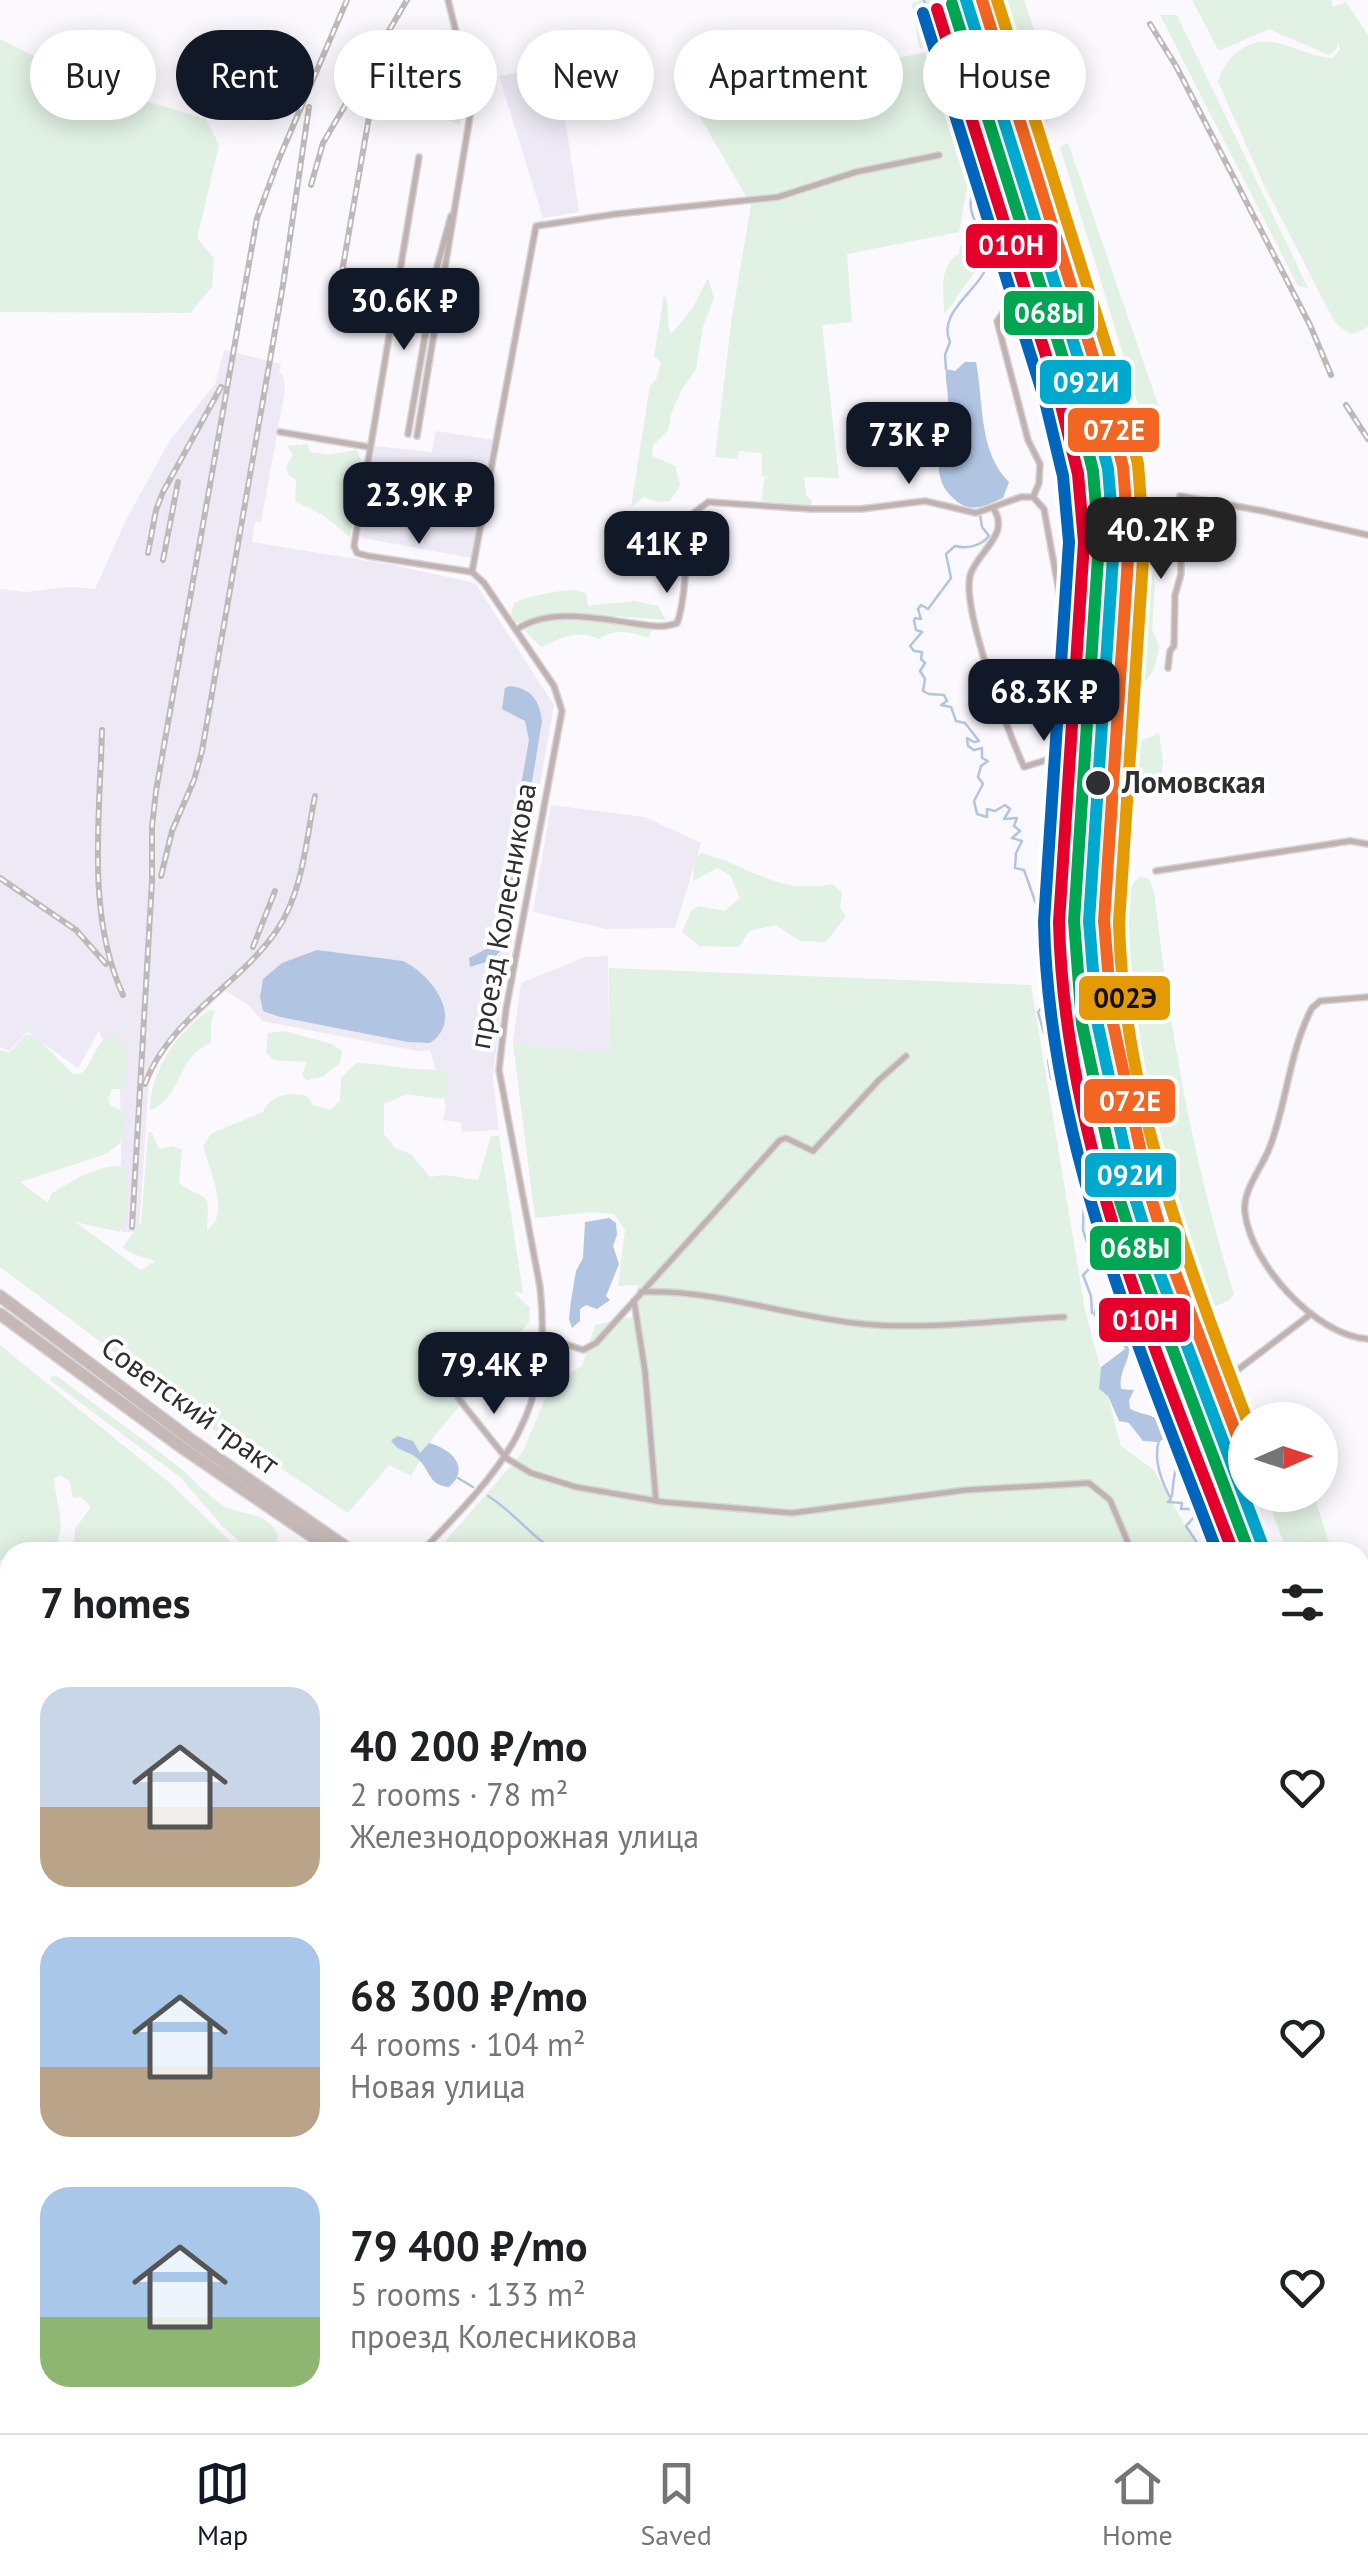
<!DOCTYPE html>
<meta charset="utf-8">
<style>
body{margin:0;font-family:"PT Sans",sans-serif;background:#f2f2f2;color:#202124;height:100vh;display:flex;flex-direction:column;font-size:38px;white-space:nowrap}
*{box-sizing:border-box;margin:0}
p{font-size:32px;color:#757577}
.icon{flex:none;width:55px;height:55px;fill:none;stroke:currentColor;stroke-width:2;stroke-linecap:round;stroke-linejoin:round}
.map{position:relative;flex:1;overflow:hidden}
.drawer{position:absolute;left:0px;top:1542px;width:1370px;height:892px;display:flex;flex-direction:column;background:#fff;border-radius:30px 30px 0 0;box-shadow:0 5px 25px #0003}
.drawer>*{flex:none}
.hud{position:absolute;left:30px;top:30px;width:1310px;height:90px;display:flex;gap:20px}
.needle{width:65px;rotate:87deg}
.controls{position:absolute;left:1228px;top:1402px;display:grid;gap:20px}
.controls a{display:grid;place-items:center;width:110px;height:110px;border-radius:50%;background:#fff;box-shadow:0 5px 25px #0003;font-size:50px}
.price{position:absolute;translate:-50% -85px;padding:0 22px;border-radius:20px;background:#111827;color:#fff;font-size:32px;line-height:65px;filter:drop-shadow(0 2px 5px #0008)}
.price::after{content:'';position:absolute;left:50%;top:60px;width:30px;height:22px;margin-left:-15px;background:inherit;clip-path:polygon(0 0,100% 0,50% 100%)}
.price.active{background:#222;color:#fff}
ul{padding:0;list-style:none}
li{display:flex;align-items:center;gap:30px;height:250px;padding:0 40px}
li span{display:grid;place-items:center;flex:none;width:280px;height:200px;border-radius:30px;color:#555}
li>.icon{margin-inline-start:auto}
span .icon{width:120px;height:120px;fill:#fffc;stroke-width:1}
li b{font-size:42px}
h2{display:flex;justify-content:space-between;align-items:center;height:120px;padding:0 40px;font-size:42px}
.chip{padding:0 35px;border-radius:45px;background:#fff;box-shadow:0 5px 25px #0003;font-size:35px;line-height:90px}
.chip.active{background:#111827;color:#fff}
.tab-bar{display:flex;justify-content:space-around;align-items:center;height:140px;border-top:2px solid #e0e0e0;background:#fff;font-size:28px;color:#757577}
.tab-bar a{display:grid;justify-items:center;gap:5px}
.tab-bar .active{color:#111827}
.map>svg:first-child{display:block}
.built{fill:#eeeaf5}
.green{fill:#e1f1e4}
.water{fill:#b1c5e3}
.lines{fill:none;stroke-linecap:round;stroke-linejoin:round}
.stream{stroke:#b1c5e3;stroke-width:2.5}
.street-casing{stroke:#d6d5d8;stroke-width:8}
.secondary-casing{stroke:#d6d5d8;stroke-width:10}
.highway-casing{stroke:#d6d5d8;stroke-width:14}
.street{stroke:#c0b2b0;stroke-width:5}
.secondary{stroke:#bfb2af;stroke-width:8}
.highway{stroke:#c5b8b7;stroke-width:11}
.rail-casing{stroke:#bfb8b8;stroke-width:6}
.rail{stroke:#fff;stroke-width:2.5;stroke-dasharray:8;stroke-linecap:butt}
.rail-1-casing{stroke:#fff;stroke-width:20}
.rail-2-casing{stroke:#fff;stroke-width:20}
.rail-3-casing{stroke:#fff;stroke-width:20}
.rail-4-casing{stroke:#fff;stroke-width:20}
.rail-5-casing{stroke:#fff;stroke-width:20}
.rail-6-casing{stroke:#fff;stroke-width:20}
.rail-1{stroke:#00a9ce;stroke-width:12}
.rail-2{stroke:#00a651;stroke-width:12}
.rail-3{stroke:#f26522;stroke-width:12}
.rail-4{stroke:#e4002b;stroke-width:12}
.rail-5{stroke:#e39a05;stroke-width:12}
.rail-6{stroke:#0065bd;stroke-width:12}
.stop-dot{fill:#2f2e31;stroke:#fff;stroke-width:4}
.labels{text-anchor:middle;stroke-width:8;stroke-linejoin:round;paint-order:stroke}
.stop-label{font-size:30px;font-weight:bold;fill:#2f2e31;stroke:#fff;text-anchor:start}
.street-label{font-size:30px;fill:#2f2e31;stroke:#fff}
.line-badge{stroke:#fff;stroke-width:4}
.badge-label{font-size:28px;text-anchor:middle;font-weight:bold;fill:#fff}
.pale-badge-label{font-size:28px;text-anchor:middle;font-weight:bold;fill:#111}
</style>
<div class="map">
<svg width="1368" height="2433" viewBox="0 0 1368 2433">
<rect width="100%" height="100%" fill="#fbf9fe"/>
<g class="built">
<path d="M557,65L579,212L543,218L499,76Z"/>
<path d="M224,350L281,364L279,373L283,375L285,390L261,522H255L252,542L393,565L475,583L554,705L501,1002L493,1079L499,1130L462,1132V1123L443,1120L446,1106L430,1050L417,1051L262,1021L249,1005L225,991L177,1037L158,1061L149,1080L139,1232H122L120,1083L99,1031L78,1068L27,1032L9,1051L0,1047V589L25,592L71,587L95,589L127,518L170,440L215,384Z"/>
<path d="M436,431L494,440L472,558L362,538L359,534L375,446L432,452Z"/>
<path d="M551,805L645,817L701,843L675,928L606,929L533,912Z"/>
<path d="M608,956L609,1049L585,1050L513,1043L521,983L585,957Z"/>
<path d="M1368,2110V2321L1360,2318V2119Z"/>
</g>
<g class="green">
<path d="M920,0C933,0 947,0 958,7C971,19 966,37 970,51C980,86 1006,138 997,174L1006,182L1029,228L1040,283L1084,414L1086,433L1080,443L1074,439L1007,265C1000,242 1014,232 1002,206C976,205 974,200 969,177L959,232L847,254L852,322L822,325L839,478L804,477L806,495L812,501L811,507L765,502L762,499L764,479L770,477L762,476V453L739,451L737,459L715,457L732,317L751,205L692,103L953,46L957,38L955,30L946,24L940,26L922,49L919,47L912,4Z"/>
<path d="M993,0H1024L1058,101L1041,133L1034,130Z"/>
<path d="M1192,0H1331L1333,7L1346,2L1368,35V326C1352,338 1348,334 1334,321L1264,185L1218,82C1225,59 1243,40 1271,42C1291,44 1310,57 1333,58L1340,49L1338,42L1337,48L1329,55L1269,29L1219,51Z"/>
<path d="M1160,15H1177L1308,288L1298,286Z"/>
<path d="M0,39L92,85L206,119L219,145L197,238L214,258L212,287L190,313L0,312Z"/>
<path d="M450,62C464,82 471,101 459,125L442,118L435,109L443,71Z"/>
<path d="M1068,143L1162,416L1140,410L1060,147Z"/>
<path d="M1056,152L1131,396L1134,412L1124,416L1120,392L1048,158Z"/>
<path d="M1051,212H1056L1057,225L1109,400L1107,409L1052,235Z"/>
<path d="M973,239C987,256 978,270 965,285C957,295 954,305 944,313C944,291 938,266 959,254L960,246Z"/>
<path d="M708,278L714,298L703,327L696,369L681,391L671,414L668,430L653,445L652,456L675,466L680,485L670,501L656,502L644,497L631,507L650,385L656,380L661,363L654,356L664,294C671,307 665,322 671,334L692,309Z"/>
<path d="M307,444L310,452L328,455L357,450L362,464L350,537L323,515L295,501L296,480L288,474L286,467L293,454L287,446Z"/>
<path d="M1132,522L1140,527L1155,584L1152,629L1159,646L1155,668L1142,686L1135,682L1119,680L1128,523Z"/>
<path d="M574,590L586,593L588,606L634,601L658,606L666,620L575,613L548,614L516,623L511,615L514,603C530,595 556,591 574,590Z"/>
<path d="M550,620L606,622L652,629L649,638C629,632 617,628 599,639C577,629 562,637 541,647L522,628Z"/>
<path d="M1159,733L1163,761L1160,787L1118,789C1120,748 1122,749 1159,733Z"/>
<path d="M701,853C751,866 777,895 832,884L842,893L840,908L846,916L826,942L800,941L776,925L749,931L739,947L699,946L682,932L691,911L699,906L725,911L740,898L730,875L717,868L693,881L695,858Z"/>
<path d="M1139,877L1148,878L1154,891C1170,1031 1192,1158 1234,1294L1228,1301L1211,1308L1201,1323C1161,1224 1131,1120 1117,1014C1114,995 1108,972 1110,953C1113,924 1120,899 1139,877Z"/>
<path d="M609,968L1031,985L1085,1310L1121,1446L1153,1469L1200,1552H436L522,1453L552,1383L582,1366L595,1325L632,1317L638,1285L618,1286L625,1230L614,1214L592,1212L535,1218L513,1043L585,1050L609,1049Z"/>
<path d="M209,1010L215,1011L211,1022V1043C174,1058 187,1092 150,1111C150,1070 177,1033 209,1010Z"/>
<path d="M284,1031L332,1044L342,1051L340,1063L322,1077L307,1080L302,1075L307,1062L274,1060L266,1053L268,1033Z"/>
<path d="M26,1034L37,1038L74,1075L84,1072C94,1058 98,1037 115,1034C131,1050 128,1068 122,1089H112L108,1099L111,1106L126,1113L120,1143L106,1154L20,1182L48,1203L51,1194C72,1181 101,1162 125,1167V1221L120,1232L75,1222L141,1270L155,1261C145,1257 130,1255 123,1247L141,1223L148,1133H152L159,1149L174,1146L182,1150L179,1183C210,1205 209,1186 207,1230C232,1214 209,1170 203,1146L212,1133L263,1112C271,1094 289,1092 307,1096L313,1105L330,1110L340,1101L341,1078L356,1063C376,1063 395,1067 413,1069C426,1070 433,1068 446,1073L449,1079L446,1096L441,1099L407,1094L384,1104V1134L395,1148L411,1154L430,1177L445,1175L478,1180L491,1136H499L523,1293L514,1292L530,1308L529,1322L432,1439L411,1476L389,1465L348,1513L215,1424L256,1454L252,1456L153,1388L152,1380L0,1267V1050L9,1053Z"/>
<path d="M1088,1045L1121,1200C1094,1164 1089,1091 1083,1046Z"/>
<path d="M1102,1191L1127,1214L1157,1289L1179,1373L1196,1418L1182,1428L1172,1416L1148,1354L1131,1289L1104,1228Z"/>
<path d="M0,1345L172,1485L241,1552H74L75,1529L91,1507L81,1497L73,1498L70,1482L60,1475L54,1479C56,1506 68,1526 53,1552H10V1557L0,1560Z"/>
<path d="M52,1376H57C99,1408 142,1438 183,1470C195,1480 205,1493 218,1502C235,1516 258,1509 273,1527C282,1537 276,1545 267,1552H252L223,1527L181,1478L50,1380Z"/>
<path d="M1201,1446L1208,1453L1214,1450L1242,1511L1257,1552H1237L1207,1506L1190,1457Z"/>
<path d="M1266,1495H1314L1332,1552H1287Z"/>
<path d="M10,1992V2272L0,2275V2001Z"/>
</g>
<g class="water">
<path d="M965,362H976C984,402 978,452 1009,482L1003,498C983,507 970,514 953,498C923,472 950,431 948,400C948,389 945,381 946,369L955,371Z"/>
<path d="M510,686C531,688 540,701 542,721L505,946L492,960L470,967L469,958L488,948L494,937L529,740L525,721L502,709L505,688Z"/>
<path d="M317,950L403,961C432,975 465,1019 430,1043L408,1042L280,1017L263,1011L260,997L263,979L282,963Z"/>
<path d="M609,1218L616,1223L617,1235L613,1246L619,1264L606,1296L610,1300L597,1309L586,1305L580,1309V1321L572,1328L569,1319L571,1300L576,1271L583,1258L585,1222Z"/>
<path d="M1096,1306L1103,1309L1105,1319L1129,1331C1134,1362 1118,1367 1121,1389L1134,1390L1129,1400L1130,1409C1146,1417 1165,1413 1166,1438L1158,1442L1143,1441L1129,1423L1119,1421L1108,1396L1099,1389L1101,1367L1125,1349C1117,1331 1102,1330 1093,1314Z"/>
<path d="M398,1436L413,1441L420,1453L429,1443C452,1449 471,1468 449,1487C428,1485 431,1471 418,1459C409,1450 398,1453 391,1440Z"/>
</g>
<g class="lines">
<g class="stream">
<path d="M924,0L934,43L941,44C953,68 969,92 969,118L961,120L959,125L968,128L976,147L982,192L972,195C964,219 992,237 988,262C982,290 936,311 950,342L945,355L946,369"/>
<path d="M982,187L1007,165"/>
<path d="M968,238L984,246"/>
<path d="M980,515L982,527L989,536C981,546 967,549 955,546L946,554L951,578L928,609L921,605L918,609L921,619L915,618L914,621L916,630L922,632L910,646L914,651L922,652L921,659L925,663L920,671L925,679L923,691L929,694L944,695L947,701L941,705L951,707L956,721L965,723L979,741L974,742L967,738L968,746L974,750L982,748V758L988,761L981,766L978,777L983,784L974,801L977,814L987,817V809L995,811L1005,805L1010,809L1004,819L1017,818L1014,826L1020,831L1012,838L1022,841L1016,853L1015,868L1024,870L1036,904"/>
<path d="M1037,907L1040,918L1037,924H1046L1049,919L1064,935L1052,938L1060,942L1056,952L1050,945L1040,949L1049,954L1038,957L1050,971L1061,967V975L1055,981L1053,978L1047,990L1049,994L1058,995L1056,1001L1048,997L1042,1001L1043,1006L1038,1012L1044,1033L1048,1035L1050,1031L1056,1034L1052,1039L1066,1044L1062,1055L1048,1060L1051,1079L1059,1082V1087L1071,1086V1092L1063,1099L1080,1111L1078,1117L1080,1122L1074,1128L1078,1152L1070,1158L1073,1164L1085,1161L1096,1176L1084,1192L1083,1230L1094,1264L1083,1275L1091,1296L1092,1313"/>
<path d="M1059,923L1061,915L1080,911"/>
<path d="M1096,1320L1103,1329L1113,1332"/>
<path d="M1159,1440C1153,1460 1161,1481 1171,1499L1168,1502L1182,1503L1181,1509H1194L1195,1516L1186,1526L1203,1552"/>
<path d="M458,1478L473,1487"/>
<path d="M488,1496C514,1512 531,1537 557,1552"/>
<path d="M1172,1496C1174,1465 1179,1449 1205,1431"/>
<path d="M1360,1896L1363,1901L1360,1903"/>
<path d="M1360,1925L1368,1934"/>
</g>
<defs>
<g id="street">
<path d="M419,157L354,546L357,553L368,556L472,572L484,583L554,686L562,711L506,1009L499,1070L540,1287C554,1415 504,1467 421,1552"/>
<path d="M1019,302L1008,306L997,321L1028,440L1040,464L1039,483L1033,497"/>
<path d="M280,432L369,447"/>
<path d="M408,434L437,267L451,216"/>
<path d="M417,436L470,116L467,76L448,0"/>
<path d="M472,572L536,226L616,214L778,197L856,172L939,155"/>
<path d="M516,630C548,608 595,618 631,623C647,625 662,629 677,623C688,595 685,528 695,512C697,510 706,504 708,502L811,509H861L925,501L976,513L1021,497H1033L1044,509L1081,713V739L1075,751L1024,767C1008,731 962,611 970,576C976,552 1012,535 993,508"/>
<path d="M1168,668L1170,651L1174,646L1175,595L1181,574L1180,496L1263,511L1368,535"/>
<path d="M1156,871L1350,841L1368,844"/>
<path d="M1368,997L1320,1001L1312,1008C1289,1051 1287,1104 1269,1149C1261,1169 1242,1191 1245,1213C1251,1264 1316,1336 1368,1339"/>
<path d="M641,1292C716,1289 789,1317 863,1324C926,1330 999,1320 1064,1317"/>
<path d="M634,1301L645,1371L656,1501"/>
<path d="M542,1343L559,1342L583,1350L596,1343L780,1140L786,1138L813,1151L879,1080L906,1056"/>
<path d="M1231,1375L1311,1314"/>
<path d="M458,1398L506,1458L531,1473L576,1487L663,1502L792,1513L966,1490L1089,1483L1110,1500L1132,1552"/>
<path d="M323,2433L331,2425"/>
</g>
<g id="secondary">
<path d="M1360,2328L1368,2330"/>
<path d="M1360,2419L1368,2412"/>
<path d="M1342,2433L1352,2425"/>
</g>
<g id="highway">
<path d="M0,1296L190,1439L353,1552"/>
<path d="M0,1314L184,1449L335,1552"/>
<path d="M1360,2078L1368,2067"/>
<path d="M1360,2097L1368,2086"/>
</g>
</defs>
<use href="#street" class="street-casing"/>
<use href="#secondary" class="secondary-casing"/>
<use href="#highway" class="highway-casing"/>
<use href="#street" class="street"/>
<use href="#secondary" class="secondary"/>
<use href="#highway" class="highway"/>
<defs>
<g id="rail">
<path d="M1150,24L1176,66L1310,325L1331,375"/>
<path d="M311,185L323,143L407,0"/>
<path d="M336,306L372,100L388,53"/>
<path d="M1346,405L1368,439"/>
<path d="M148,553L156,510L163,492L221,387"/>
<path d="M163,560L178,482"/>
<path d="M102,730C100,816 86,915 123,995"/>
<path d="M161,876L172,831L194,780L202,751L283,285L309,107"/>
<path d="M0,878L76,930L106,964"/>
<path d="M253,947L275,891"/>
<path d="M145,1084C169,1018 239,986 277,930C303,892 306,840 315,796"/>
<path d="M132,1227L152,881V827L156,791L257,218L278,161L347,0"/>
</g>
</defs>
<use href="#rail" class="rail-casing"/>
<use href="#rail" class="rail"/>
<defs>
<path id="rail-1" d="M966,0L1088,389L1108,469L1114,542L1089,921L1097,1021L1135,1198L1153,1256L1265,1552"/>
<path id="rail-2" d="M952,4L1074,393L1093,471L1099,542L1074,921L1082,1024L1120,1201L1139,1260L1249,1552"/>
<path id="rail-3" d="M982,0L1102,385L1123,467L1129,543L1104,921L1112,1019L1150,1194L1167,1251L1245,1457"/>
<path id="rail-4" d="M937,9L1059,397L1078,474L1084,542L1059,922C1064,1142 1156,1350 1233,1552"/>
<path id="rail-5" d="M997,0L1117,380L1138,464L1144,544L1119,922C1123,1095 1186,1260 1247,1420"/>
<path id="rail-6" d="M923,13L1045,401L1063,476L1069,542L1044,922C1049,1143 1140,1349 1217,1552"/>
</defs>
<use href="#rail-1" class="rail-1-casing"/>
<use href="#rail-2" class="rail-2-casing"/>
<use href="#rail-3" class="rail-3-casing"/>
<use href="#rail-4" class="rail-4-casing"/>
<use href="#rail-5" class="rail-5-casing"/>
<use href="#rail-6" class="rail-6-casing"/>
<use href="#rail-1" class="rail-1"/>
<use href="#rail-2" class="rail-2"/>
<use href="#rail-3" class="rail-3"/>
<use href="#rail-4" class="rail-4"/>
<use href="#rail-5" class="rail-5"/>
<use href="#rail-6" class="rail-6"/>
</g>
<circle class="stop-dot" cx="1098" cy="783" r="14"/>
<g class="labels">
<g class="stop-label">
<text x="1122" y="793">Ломовская</text>
</g>
<g class="street-label">
<text transform="translate(503 916) rotate(-80)" y="10">проезд Колесникова</text>
<text transform="translate(190 1406) rotate(36)" y="10">Советский тракт</text>
</g>
</g>
<g class="line-badge">
<rect x="964" y="222" width="95" height="48" rx="10" fill="#e4002b"/>
<rect x="1002" y="289" width="94" height="48" rx="10" fill="#00a651"/>
<rect x="1038" y="358" width="95" height="48" rx="10" fill="#00a9ce"/>
<rect x="1066" y="406" width="95" height="48" rx="10" fill="#f26522"/>
<rect x="1077" y="974" width="95" height="48" rx="10" fill="#e39a05"/>
<rect x="1082" y="1077" width="95" height="48" rx="10" fill="#f26522"/>
<rect x="1083" y="1151" width="95" height="48" rx="10" fill="#00a9ce"/>
<rect x="1088" y="1224" width="95" height="48" rx="10" fill="#00a651"/>
<rect x="1097" y="1296" width="95" height="48" rx="10" fill="#e4002b"/>
</g>
<g class="badge-label">
<text x="1011" y="255">010Н</text>
<text x="1049" y="323">068Ы</text>
<text x="1086" y="392">092И</text>
<text x="1114" y="440">072Е</text>
<text x="1130" y="1111">072Е</text>
<text x="1130" y="1185">092И</text>
<text x="1135" y="1258">068Ы</text>
<text x="1145" y="1330">010Н</text>
</g>
<g class="pale-badge-label">
<text x="1125" y="1008">002Э</text>
</g>
</svg>
<div class="controls">
<a><svg class="needle" viewBox="-14 -14 28 28"><path d="M0-13l5 13h-10z" fill="#e53935"/><path d="M0 13l5-13h-10z" fill="#757577"/></svg></a>
</div>
<b class="price" style="left:404px;top:353px">30.6K ₽</b>
<b class="price" style="left:909px;top:487px">73K ₽</b>
<b class="price" style="left:419px;top:547px">23.9K ₽</b>
<b class="price active" style="left:1161px;top:582px">40.2K ₽</b>
<b class="price" style="left:667px;top:596px">41K ₽</b>
<b class="price" style="left:1044px;top:744px">68.3K ₽</b>
<b class="price" style="left:494px;top:1417px">79.4K ₽</b>
<div class="hud">
<a class="chip">Buy</a>
<a class="chip active">Rent</a>
<a class="chip">Filters</a>
<a class="chip">New</a>
<a class="chip">Apartment</a>
<a class="chip">House</a>
</div>
<section class="drawer">
<h2>7 homes<svg class="icon" aria-label="filters" viewBox="0 0 24 24"><path d="M4 7h16M4 17h16"/><circle cx="9" cy="7" r="2"/><circle cx="15" cy="17" r="2"/></svg></h2>
<ul>
<li><span style="background:linear-gradient(#c9d6e8 60%,#b9a48a 0)"><svg class="icon" aria-label="home" viewBox="0 0 24 24"><path d="M3 11l9-7 9 7M6 9v11h12V9"/></svg></span><div><b>40 200 ₽/mo</b><p>2 rooms · 78 m²</p><p>Железнодорожная улица</p></div><svg class="icon" aria-label="heart" viewBox="0 0 24 24"><path d="M12 20l-8-8c-3-5 5-10 8-4 3-6 11-1 8 4z"/></svg></li>
<li><span style="background:linear-gradient(#a9c7e8 65%,#b9a48a 0)"><svg class="icon" aria-label="home" viewBox="0 0 24 24"><path d="M3 11l9-7 9 7M6 9v11h12V9"/></svg></span><div><b>68 300 ₽/mo</b><p>4 rooms · 104 m²</p><p>Новая улица</p></div><svg class="icon" aria-label="heart" viewBox="0 0 24 24"><path d="M12 20l-8-8c-3-5 5-10 8-4 3-6 11-1 8 4z"/></svg></li>
<li><span style="background:linear-gradient(#a9c7e8 65%,#8fb573 0)"><svg class="icon" aria-label="home" viewBox="0 0 24 24"><path d="M3 11l9-7 9 7M6 9v11h12V9"/></svg></span><div><b>79 400 ₽/mo</b><p>5 rooms · 133 m²</p><p>проезд Колесникова</p></div><svg class="icon" aria-label="heart" viewBox="0 0 24 24"><path d="M12 20l-8-8c-3-5 5-10 8-4 3-6 11-1 8 4z"/></svg></li>
</ul>
</section>
</div>
<nav class="tab-bar">
<a class="active"><svg class="icon" aria-label="map" viewBox="0 0 24 24"><path d="M3 6l6-2 6 2 6-2v14l-6 2-6-2-6 2zM9 4v14M15 6v14"/></svg>Map</a>
<a><svg class="icon" aria-label="saved" viewBox="0 0 24 24"><path d="M7 4h10v16l-5-4-5 4z"/></svg>Saved</a>
<a><svg class="icon" aria-label="home" viewBox="0 0 24 24"><path d="M3 11l9-7 9 7M6 9v11h12V9"/></svg>Home</a>
</nav>
